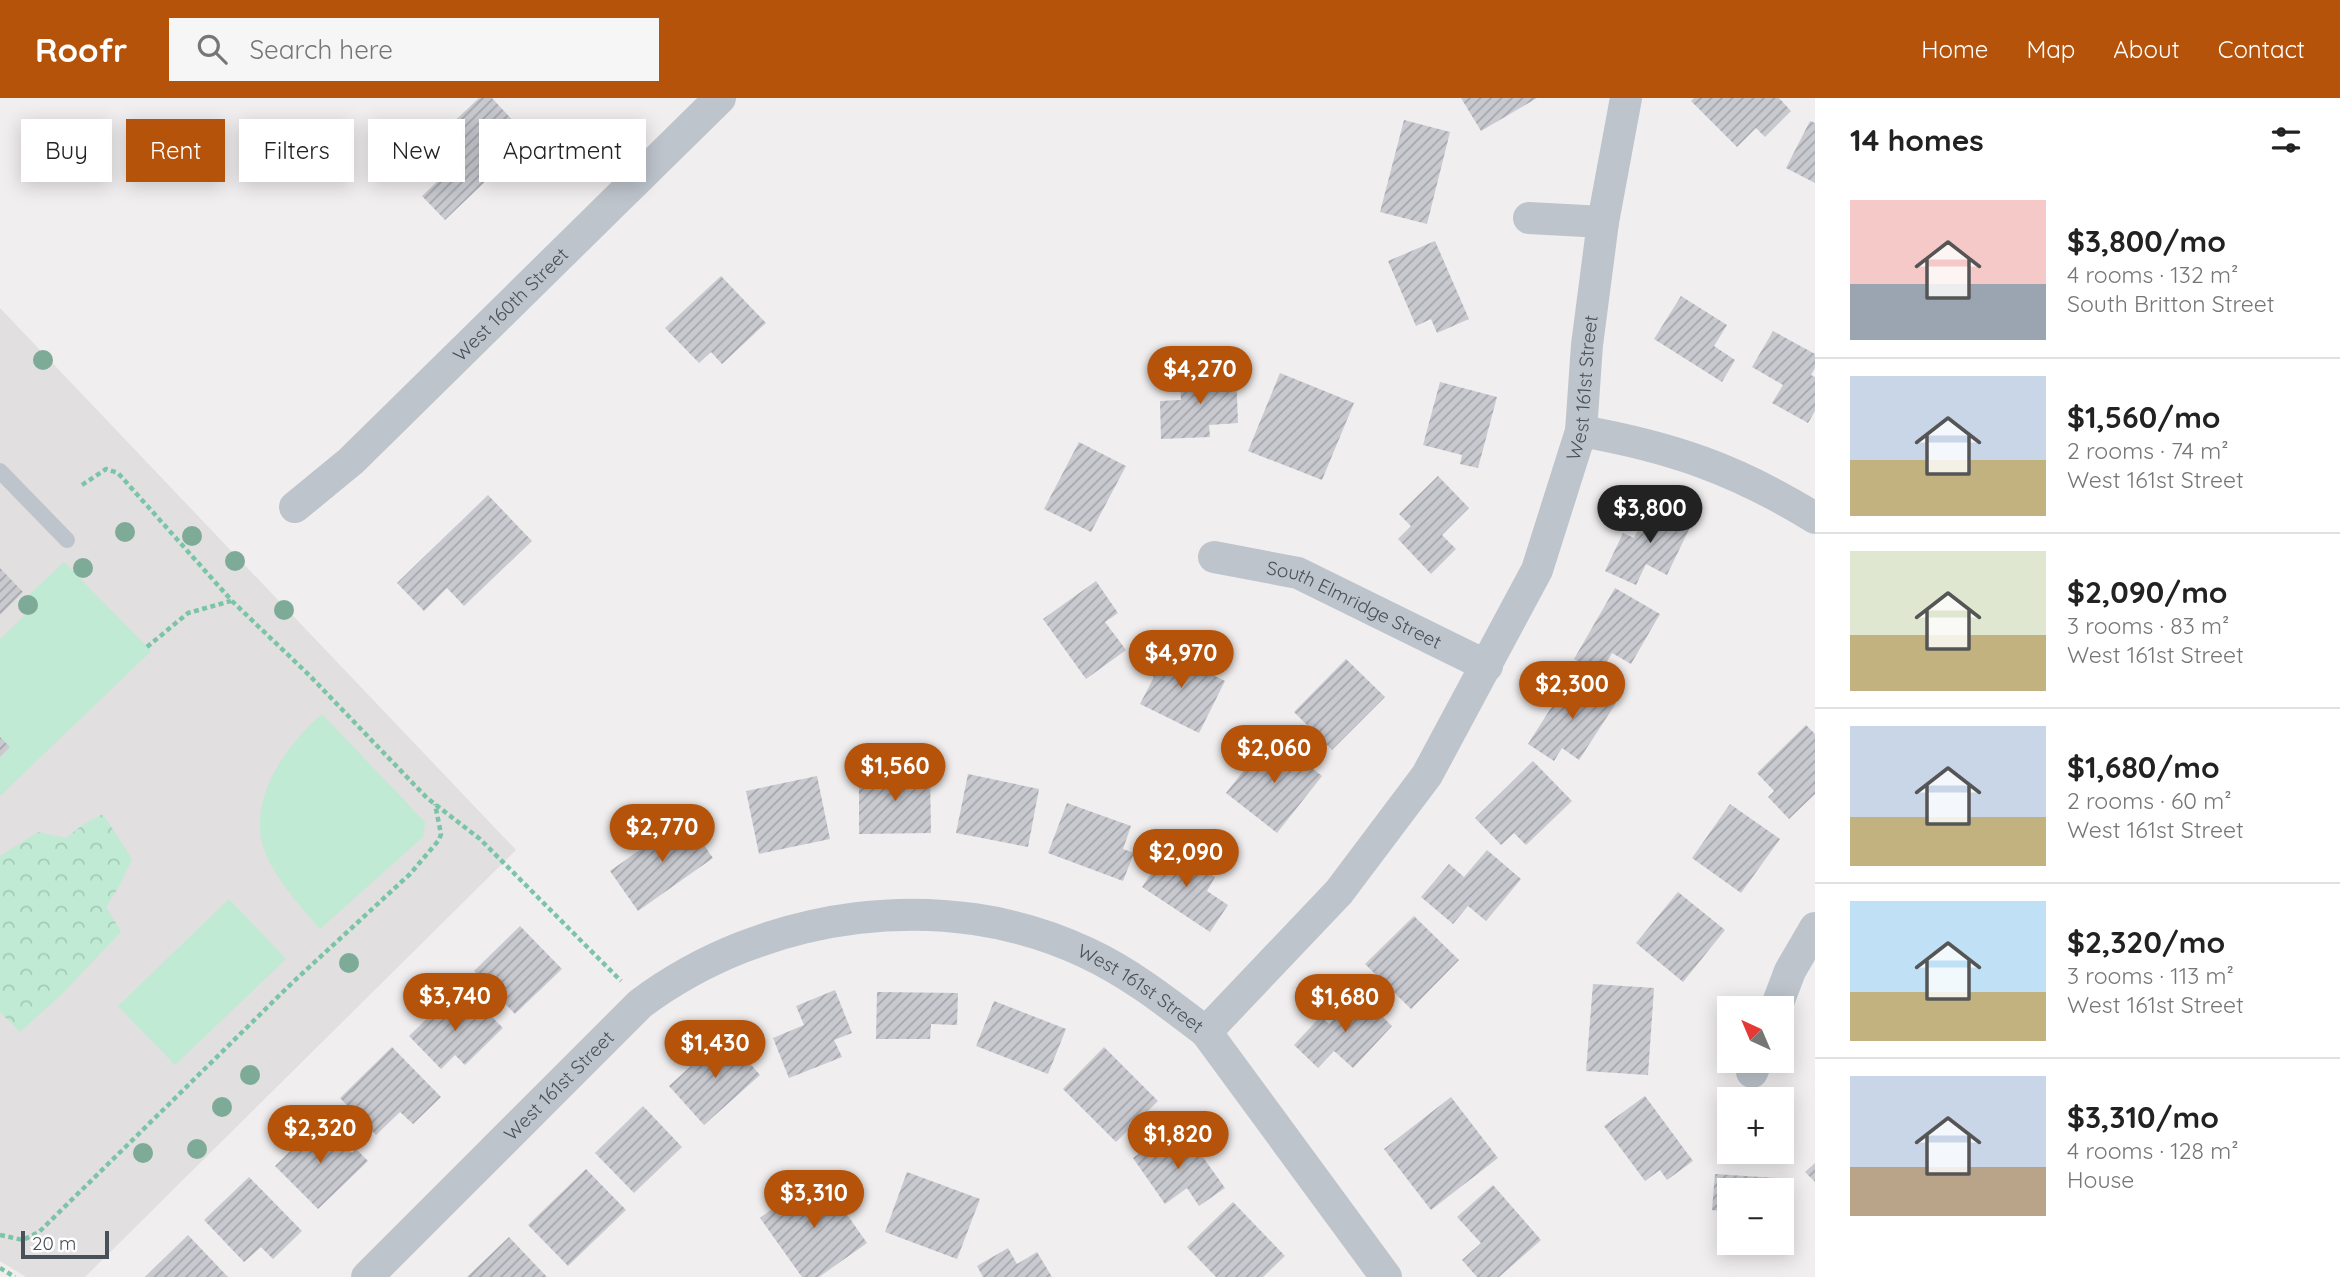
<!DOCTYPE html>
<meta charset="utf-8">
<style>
body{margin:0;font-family:Quicksand,sans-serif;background:#f6f6f6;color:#222;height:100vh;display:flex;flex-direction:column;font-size:26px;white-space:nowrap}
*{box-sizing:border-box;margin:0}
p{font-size:23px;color:#767676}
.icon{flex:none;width:38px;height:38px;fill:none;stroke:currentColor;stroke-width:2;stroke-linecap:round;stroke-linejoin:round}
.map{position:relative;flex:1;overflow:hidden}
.details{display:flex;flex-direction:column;background:#fff;width:525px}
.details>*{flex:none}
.hud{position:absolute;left:21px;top:21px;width:665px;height:63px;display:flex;gap:14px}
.needle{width:46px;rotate:316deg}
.buttons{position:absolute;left:1717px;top:898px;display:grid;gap:14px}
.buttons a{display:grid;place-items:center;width:77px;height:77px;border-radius:0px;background:#fff;box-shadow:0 4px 18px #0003;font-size:35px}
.scale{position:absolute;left:21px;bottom:18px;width:88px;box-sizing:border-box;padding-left:7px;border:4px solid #485059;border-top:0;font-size:19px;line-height:24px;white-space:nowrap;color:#485059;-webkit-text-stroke:5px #fff;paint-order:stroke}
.price{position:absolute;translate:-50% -60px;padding:0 16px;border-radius:24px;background:#b45309;color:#fff;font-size:23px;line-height:46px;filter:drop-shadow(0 2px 4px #0008)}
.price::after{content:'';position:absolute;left:50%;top:42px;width:21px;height:16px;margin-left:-10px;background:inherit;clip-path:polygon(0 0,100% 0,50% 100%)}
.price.selected{background:#222;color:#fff}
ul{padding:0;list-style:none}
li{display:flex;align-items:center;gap:21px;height:175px;padding:0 35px}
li+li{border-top:2px solid #e0e0e0}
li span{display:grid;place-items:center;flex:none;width:196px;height:140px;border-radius:0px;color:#555}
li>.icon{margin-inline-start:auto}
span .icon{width:84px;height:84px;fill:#fffc;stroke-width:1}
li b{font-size:30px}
h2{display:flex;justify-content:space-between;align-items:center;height:84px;padding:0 35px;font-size:30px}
.chip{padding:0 24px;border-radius:0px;background:#fff;box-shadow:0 4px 18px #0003;font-size:24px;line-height:63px}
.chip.selected{background:#b45309;color:#fff}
header{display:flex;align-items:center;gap:42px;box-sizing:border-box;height:98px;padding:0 35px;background:#b45309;color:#fff}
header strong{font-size:33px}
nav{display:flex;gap:38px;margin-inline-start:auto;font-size:24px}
.search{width:490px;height:63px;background:#f6f6f6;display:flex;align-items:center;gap:18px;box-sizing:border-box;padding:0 24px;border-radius:0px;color:#767676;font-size:26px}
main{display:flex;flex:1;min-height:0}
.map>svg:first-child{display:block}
.education{fill:#e1dfdf}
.park{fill:url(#park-crowns)}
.pitch{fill:#c0ead4}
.building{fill:url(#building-hatch)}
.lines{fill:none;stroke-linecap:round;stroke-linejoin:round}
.path{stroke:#7cc4a8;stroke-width:4.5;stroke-dasharray:5 3.5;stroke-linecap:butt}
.service{stroke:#bec4cc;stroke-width:16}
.minor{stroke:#bec4cc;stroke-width:32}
.tree{fill:#7eaa98}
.labels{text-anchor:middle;stroke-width:5;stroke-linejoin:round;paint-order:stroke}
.street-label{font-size:19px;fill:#485059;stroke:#fff}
</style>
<header>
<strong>Roofr</strong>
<div class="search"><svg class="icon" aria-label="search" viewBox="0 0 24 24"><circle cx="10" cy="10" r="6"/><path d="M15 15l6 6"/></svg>Search here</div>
<nav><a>Home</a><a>Map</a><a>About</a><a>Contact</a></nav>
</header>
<main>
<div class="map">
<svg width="1815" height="1179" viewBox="0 0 1815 1179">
<defs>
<pattern id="park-crowns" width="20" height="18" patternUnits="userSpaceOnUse" patternTransform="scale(1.75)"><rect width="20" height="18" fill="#c0ead4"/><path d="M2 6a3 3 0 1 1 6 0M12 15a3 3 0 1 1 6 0" fill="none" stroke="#a6cab8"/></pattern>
<pattern id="building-hatch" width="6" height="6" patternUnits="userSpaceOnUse" patternTransform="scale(1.75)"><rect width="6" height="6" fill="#c9cad0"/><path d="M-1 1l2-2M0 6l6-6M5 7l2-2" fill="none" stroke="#a5a6ac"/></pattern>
</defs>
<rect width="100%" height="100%" fill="#f0eeee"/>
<path class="education" d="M0,210L516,752L85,1179H26L0,1163Z"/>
<path class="park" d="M103,716L132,761L120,787L106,809L121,834L61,897L20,934L0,914V758L38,734L66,740L85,725Z"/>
<g class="pitch">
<path d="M64,464L151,553L0,698V659L10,649L0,639V541L37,506L29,497Z"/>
<path d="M322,616L425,724L423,739L320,831C300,808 279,785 266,757C244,705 285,648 322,616Z"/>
<path d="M229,801L286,861L175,967L118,908Z"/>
</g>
<g class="building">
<path d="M479,0H492L530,41L445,122L422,98L454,68L432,44Z"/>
<path d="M1461,0H1537L1481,33Z"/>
<path d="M1694,0H1779L1791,13L1765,39L1756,30L1737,49L1691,3Z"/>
<path d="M1404,22L1450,34L1427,126L1380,114Z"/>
<path d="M1810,23L1815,25V85L1786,70Z"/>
<path d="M1435,143L1469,221L1437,235L1431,221L1416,228L1388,163Z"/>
<path d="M721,178L766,225L722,266L711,254L699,265L665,230Z"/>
<path d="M1681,198L1727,227L1714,248L1735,262L1722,284L1654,241Z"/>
<path d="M1773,233L1815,256V270L1811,277L1815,279V313L1808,325L1772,305L1783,287L1752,269Z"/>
<path d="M1236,274L1238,325L1209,327L1210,339L1161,341L1160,303L1181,302L1180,277Z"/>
<path d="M1280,275L1354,305L1322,382L1248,353Z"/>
<path d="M1440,284L1497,299L1478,370L1460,366L1462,357L1423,347Z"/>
<path d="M1079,344L1126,368L1091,434L1044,411Z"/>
<path d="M1438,378L1469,410L1442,437L1456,451L1431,476L1398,441L1411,428L1399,416Z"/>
<path d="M488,397L532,443L464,508L447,490L424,513L397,485Z"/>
<path d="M1651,404L1693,423L1667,477L1646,466L1636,487L1605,473L1623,435L1634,440Z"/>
<path d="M0,470L23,494L0,517Z"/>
<path d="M1096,483L1118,515L1105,524L1126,552L1086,581L1043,521Z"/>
<path d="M1615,490L1660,516L1631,566L1612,555L1600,576L1574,561Z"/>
<path d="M1156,549L1225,583L1199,635L1140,606L1154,579L1144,573Z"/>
<path d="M1346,561L1385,599L1332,652L1294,614Z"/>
<path d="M1572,577L1616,605L1579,662L1562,650L1554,663L1528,646Z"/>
<path d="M1806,627L1815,636V696L1789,721L1768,699L1774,693L1757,675Z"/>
<path d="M1271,638L1322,678L1277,735L1226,695Z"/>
<path d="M0,639L10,649L0,659Z"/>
<path d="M1533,663L1572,703L1526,747L1514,735L1501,747L1475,720Z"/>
<path d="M859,675H930L931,735L859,736Z"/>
<path d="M968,676L1039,691L1028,749L956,735Z"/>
<path d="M817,678L830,741L759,756L746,693Z"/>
<path d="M1067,705L1131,728L1123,751L1134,755L1123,783L1048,755Z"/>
<path d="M1730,706L1780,741L1741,795L1692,760Z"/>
<path d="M685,720L713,760L638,813L610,773Z"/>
<path d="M1169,749L1215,779L1207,793L1228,807L1210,834L1142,789Z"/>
<path d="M1487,752L1521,781L1486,823L1468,808L1453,826L1421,799L1449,766L1464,779Z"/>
<path d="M1678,794L1725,832L1683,884L1636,845Z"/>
<path d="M1414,818L1459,862L1411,911L1365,866Z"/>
<path d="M520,828L562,871L515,916L474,873Z"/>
<path d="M1593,886L1654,890L1648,977L1586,973Z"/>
<path d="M835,892L852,935L834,942L842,959L789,980L773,940L804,927L796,908Z"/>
<path d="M877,894L958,895L957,927L931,926L930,941H876Z"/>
<path d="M1358,895L1392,928L1353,970L1334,953L1318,970L1294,947L1321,918L1329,926Z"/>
<path d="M450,898L470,918L481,908L503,930L465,967L455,957L441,971L409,938Z"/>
<path d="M994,903L1066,931L1048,976L976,948Z"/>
<path d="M725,937L760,977L704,1027L669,988Z"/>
<path d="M392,949L441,999L413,1026L400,1014L376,1037L340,1000Z"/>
<path d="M1104,949L1158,1003L1116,1044L1063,991Z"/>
<path d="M1645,998L1693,1063L1667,1082L1660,1072L1645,1083L1604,1028Z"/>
<path d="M1451,999L1498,1060L1431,1112L1384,1051Z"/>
<path d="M643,1008L682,1049L634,1095L595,1055Z"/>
<path d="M321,1023L352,1055L356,1051L368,1063L318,1111L275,1068Z"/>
<path d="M1168,1035L1183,1056L1195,1048L1225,1090L1199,1108L1187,1090L1165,1106L1133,1060Z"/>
<path d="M1815,1065V1084L1805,1074Z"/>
<path d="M586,1071L626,1112L568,1168L528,1127Z"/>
<path d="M907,1074L980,1101L957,1161L885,1134Z"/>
<path d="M1715,1076L1792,1081L1787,1141L1782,1140V1092H1729V1144H1769V1153L1724,1150L1726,1114L1712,1112Z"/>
<path d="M819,1077L867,1145L819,1179H802L760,1120Z"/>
<path d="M249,1079L302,1133L273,1161L261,1149L244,1164L204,1122Z"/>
<path d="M1493,1087L1541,1142L1499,1179H1477L1462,1162L1481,1145L1457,1119Z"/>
<path d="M1233,1104L1285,1158L1263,1179H1216L1187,1149Z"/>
<path d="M188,1137L228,1179H145Z"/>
<path d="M509,1139L547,1179H467Z"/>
<path d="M1008,1150L1017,1166L1037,1154L1052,1179H983L977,1168Z"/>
</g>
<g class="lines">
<g class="path">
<path d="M82,387L106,371L118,375L232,503L310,578L427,700L480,741L621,883"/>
<path d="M147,549L188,515L231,503"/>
<path d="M0,1137L23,1142L39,1134L292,885L410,776L439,742L441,736L435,706"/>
<path d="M0,1170L15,1179"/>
</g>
<path class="service" d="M0,373L67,442"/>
<g class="minor">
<path d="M1529,120L1603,124"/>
<path d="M1581,333C1671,349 1736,371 1815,420"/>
<path id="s1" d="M295,409L351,363L720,0"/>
<path id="s2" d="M1214,459L1298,475L1487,568"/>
<path d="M1776,910L1790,873L1815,830"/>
<path d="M1206,934L1386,1179"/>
<path d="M1752,974L1757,962"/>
<path id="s3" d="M367,1179L640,906C764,813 945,787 1087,855C1130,875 1168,905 1206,934L1339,794L1427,677L1537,472L1581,333L1587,247L1603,124L1626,0"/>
</g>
</g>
<g class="tree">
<circle cx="43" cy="262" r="10"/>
<circle cx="125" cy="434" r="10"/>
<circle cx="192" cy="438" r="10"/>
<circle cx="235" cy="463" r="10"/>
<circle cx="83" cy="470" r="10"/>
<circle cx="28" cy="507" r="10"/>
<circle cx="284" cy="512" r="10"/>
<circle cx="349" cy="865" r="10"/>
<circle cx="250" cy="977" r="10"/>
<circle cx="222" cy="1009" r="10"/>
<circle cx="197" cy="1051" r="10"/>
<circle cx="143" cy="1055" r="10"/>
</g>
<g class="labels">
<g class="street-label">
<text dy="7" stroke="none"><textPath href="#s1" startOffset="296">West 160th Street</textPath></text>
<text dy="7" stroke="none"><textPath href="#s3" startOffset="1762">West 161st Street</textPath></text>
<text dy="7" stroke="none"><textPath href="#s2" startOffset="149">South Elmridge Street</textPath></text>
<text dy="7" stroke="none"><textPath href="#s3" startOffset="922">West 161st Street</textPath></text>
<text dy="7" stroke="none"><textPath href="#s3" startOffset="271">West 161st Street</textPath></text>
</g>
</g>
</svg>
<div class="buttons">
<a><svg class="needle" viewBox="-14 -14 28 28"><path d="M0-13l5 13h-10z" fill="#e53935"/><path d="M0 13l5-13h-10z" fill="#767676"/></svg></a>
<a>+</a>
<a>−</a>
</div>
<div class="scale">20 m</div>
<b class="price" style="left:1200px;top:308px">$4,270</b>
<b class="price selected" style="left:1650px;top:447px">$3,800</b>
<b class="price" style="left:1181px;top:592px">$4,970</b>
<b class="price" style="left:1572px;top:623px">$2,300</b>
<b class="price" style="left:1274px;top:687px">$2,060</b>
<b class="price" style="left:895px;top:705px">$1,560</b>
<b class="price" style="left:662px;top:766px">$2,770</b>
<b class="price" style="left:1186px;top:791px">$2,090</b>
<b class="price" style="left:455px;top:935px">$3,740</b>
<b class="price" style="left:1345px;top:936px">$1,680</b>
<b class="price" style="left:715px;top:982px">$1,430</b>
<b class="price" style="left:320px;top:1067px">$2,320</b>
<b class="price" style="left:1178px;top:1073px">$1,820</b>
<b class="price" style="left:814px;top:1132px">$3,310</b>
<div class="hud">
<a class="chip">Buy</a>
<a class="chip selected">Rent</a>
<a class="chip">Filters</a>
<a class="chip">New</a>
<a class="chip">Apartment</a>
</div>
</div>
<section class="details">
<h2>14 homes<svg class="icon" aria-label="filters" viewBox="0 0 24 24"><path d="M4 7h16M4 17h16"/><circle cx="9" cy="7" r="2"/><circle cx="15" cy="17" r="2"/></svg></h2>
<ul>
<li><span style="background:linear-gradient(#f6c9c9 60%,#9aa5b1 0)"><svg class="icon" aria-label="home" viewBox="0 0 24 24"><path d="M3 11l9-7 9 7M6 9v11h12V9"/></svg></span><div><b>$3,800/mo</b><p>4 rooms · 132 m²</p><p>South Britton Street</p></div></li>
<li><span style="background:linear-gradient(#c9d6e8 60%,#c2b280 0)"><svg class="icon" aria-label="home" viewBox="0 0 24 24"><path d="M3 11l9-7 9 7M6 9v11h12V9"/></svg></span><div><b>$1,560/mo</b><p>2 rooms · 74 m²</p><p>West 161st Street</p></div></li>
<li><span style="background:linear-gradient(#dfe7d0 60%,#c2b280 0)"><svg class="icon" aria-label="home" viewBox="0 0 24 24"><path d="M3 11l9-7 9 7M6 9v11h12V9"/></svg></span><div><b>$2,090/mo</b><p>3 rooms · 83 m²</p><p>West 161st Street</p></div></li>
<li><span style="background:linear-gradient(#c9d6e8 65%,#c2b280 0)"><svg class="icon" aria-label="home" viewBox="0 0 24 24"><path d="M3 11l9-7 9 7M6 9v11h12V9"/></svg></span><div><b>$1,680/mo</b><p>2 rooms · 60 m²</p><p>West 161st Street</p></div></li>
<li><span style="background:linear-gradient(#bfe0f5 65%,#c2b280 0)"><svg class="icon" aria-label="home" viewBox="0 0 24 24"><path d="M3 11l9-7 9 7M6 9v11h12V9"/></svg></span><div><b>$2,320/mo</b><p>3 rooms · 113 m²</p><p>West 161st Street</p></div></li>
<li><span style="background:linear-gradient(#c9d6e8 65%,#b9a48a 0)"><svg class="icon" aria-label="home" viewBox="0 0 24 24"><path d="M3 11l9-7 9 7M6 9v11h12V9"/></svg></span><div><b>$3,310/mo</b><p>4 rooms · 128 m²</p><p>House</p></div></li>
</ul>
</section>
</main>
